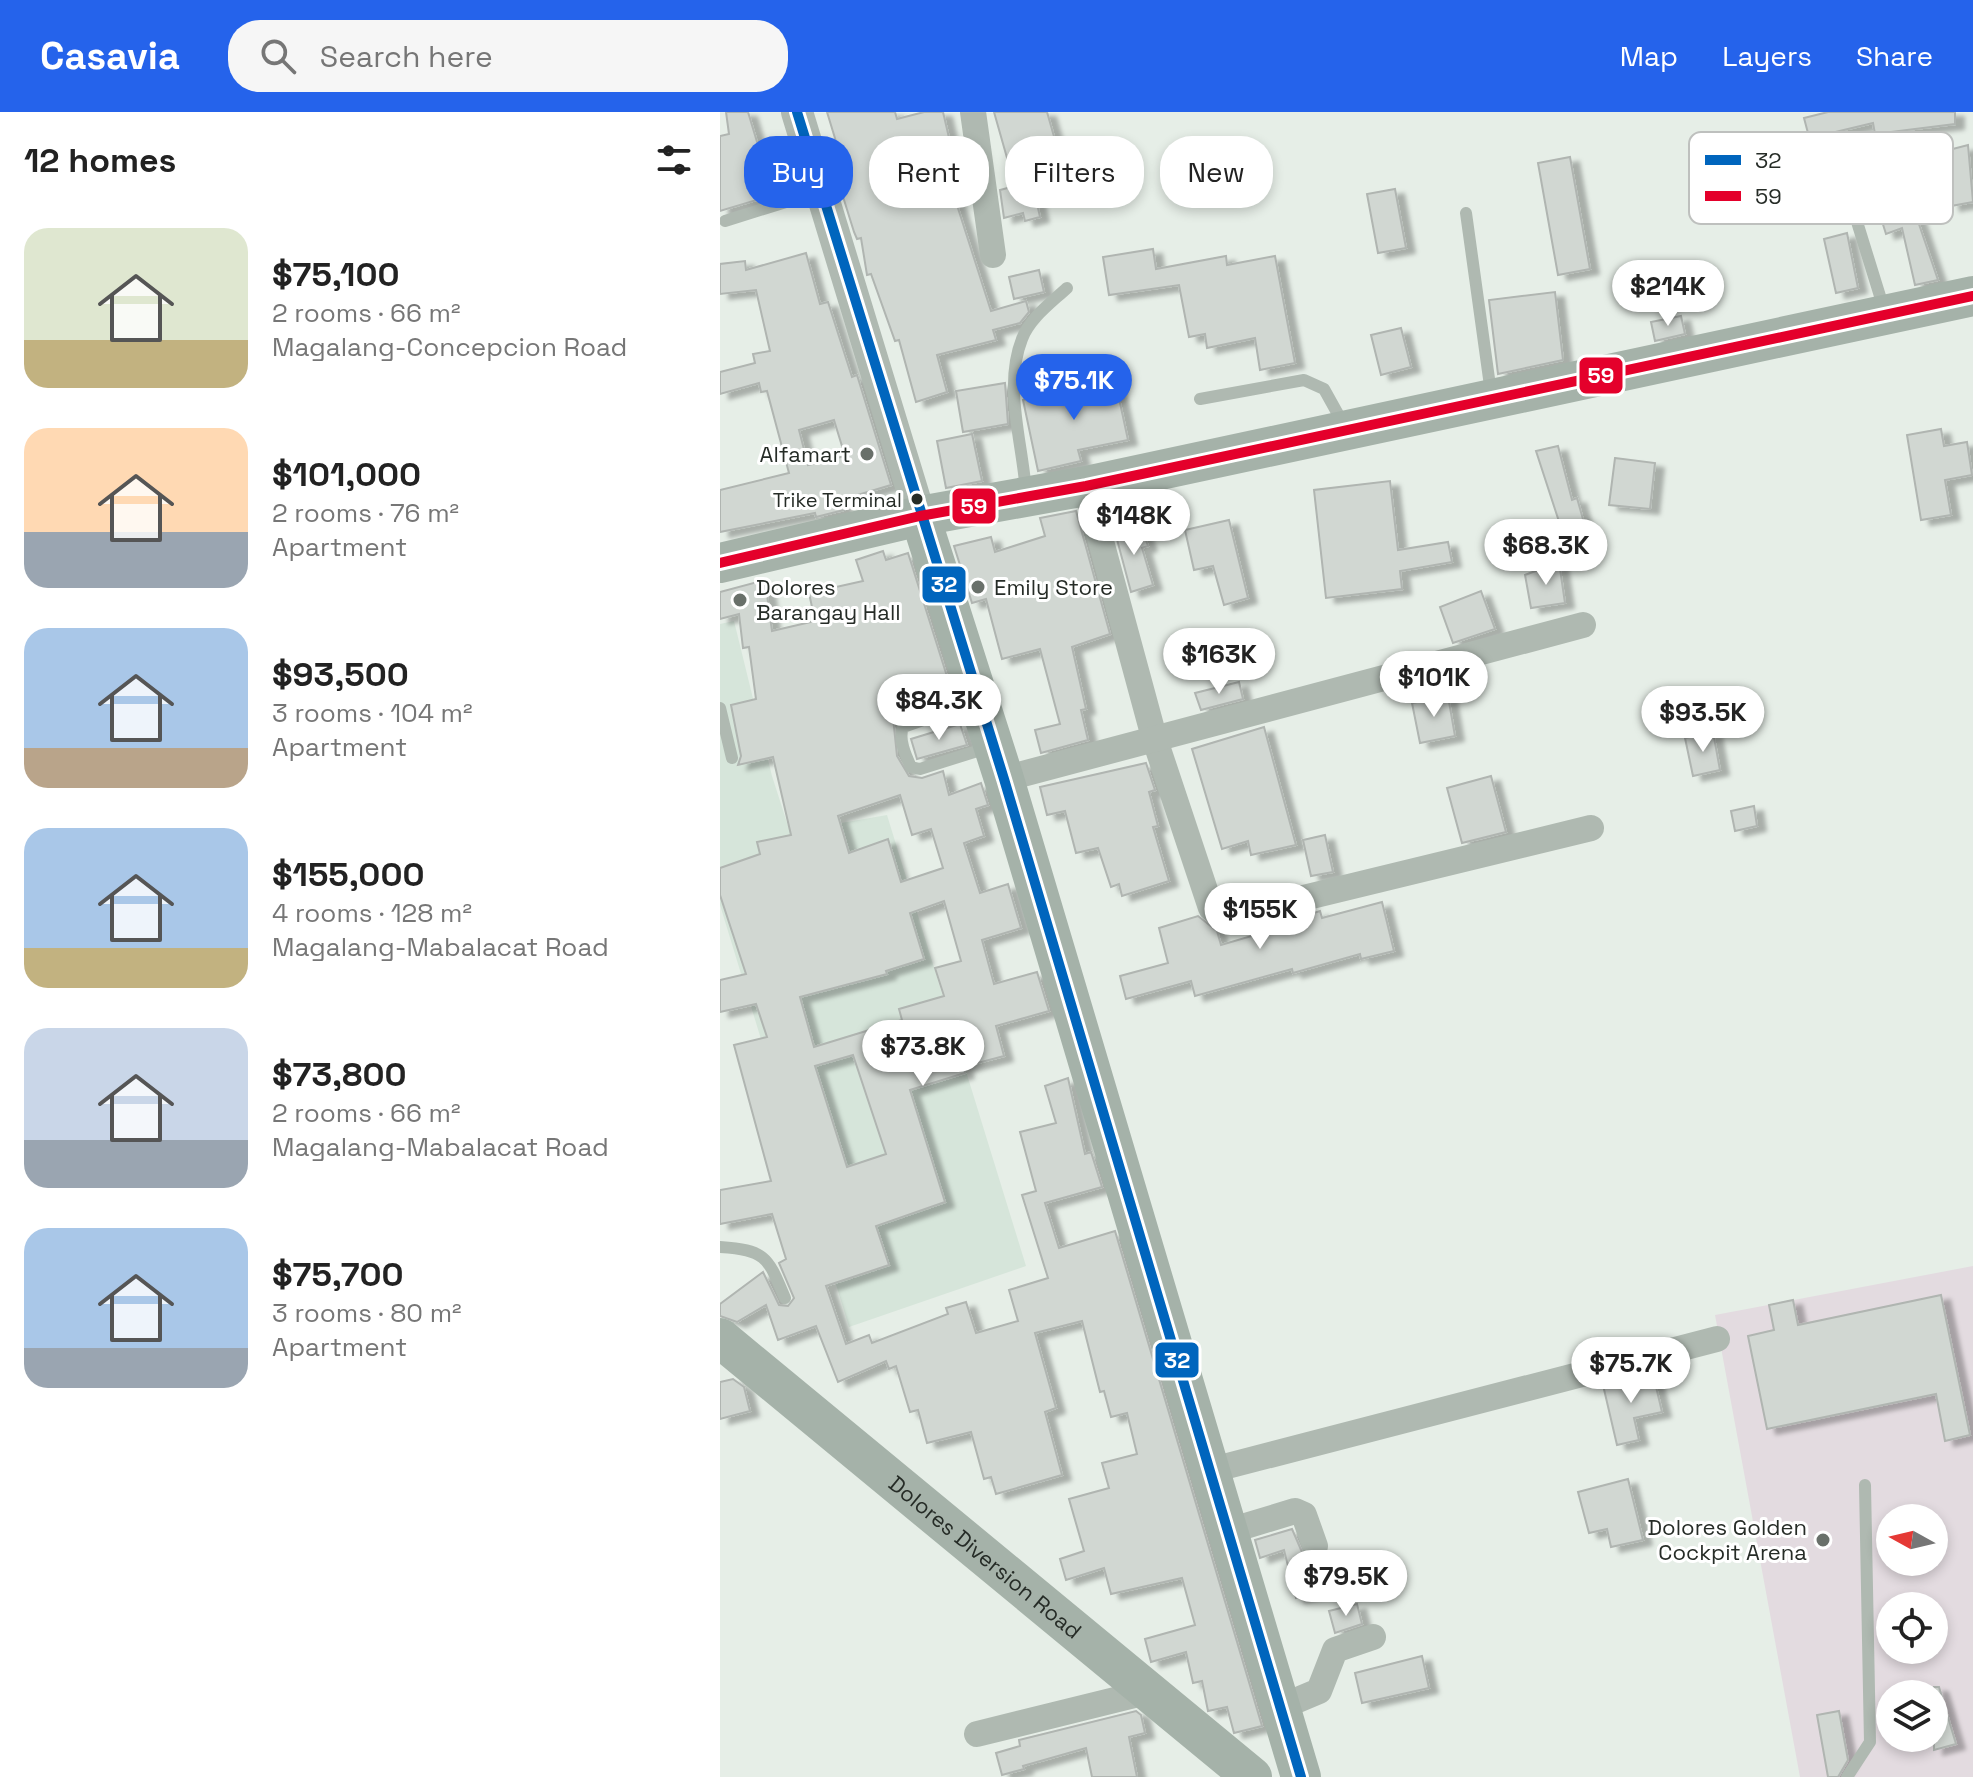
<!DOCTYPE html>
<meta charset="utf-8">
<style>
body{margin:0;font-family:"Space Grotesk",sans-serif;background:#f6f6f6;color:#222;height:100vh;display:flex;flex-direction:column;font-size:30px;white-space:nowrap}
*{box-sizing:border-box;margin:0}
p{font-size:26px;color:#767676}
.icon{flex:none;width:44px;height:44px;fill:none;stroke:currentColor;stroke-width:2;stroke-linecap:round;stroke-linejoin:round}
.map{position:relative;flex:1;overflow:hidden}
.drawer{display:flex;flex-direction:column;background:#fff;width:720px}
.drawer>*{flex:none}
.guide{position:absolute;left:24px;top:24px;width:760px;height:72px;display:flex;gap:16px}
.needle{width:52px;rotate:278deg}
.fabs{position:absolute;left:1156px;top:1392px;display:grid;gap:16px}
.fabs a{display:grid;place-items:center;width:72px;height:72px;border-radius:50%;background:#fff;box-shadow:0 4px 12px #0003;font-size:40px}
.price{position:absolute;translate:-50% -68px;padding:0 18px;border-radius:28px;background:#fff;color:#222;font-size:26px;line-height:52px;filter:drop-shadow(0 2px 4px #0008)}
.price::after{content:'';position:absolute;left:50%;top:48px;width:24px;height:18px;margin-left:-12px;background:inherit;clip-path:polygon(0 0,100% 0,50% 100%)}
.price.on{background:#2563eb;color:#fff}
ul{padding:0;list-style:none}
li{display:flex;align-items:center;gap:24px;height:200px;padding:0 24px}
li span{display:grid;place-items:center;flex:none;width:224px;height:160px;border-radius:24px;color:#555}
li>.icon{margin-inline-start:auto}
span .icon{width:96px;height:96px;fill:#fffc;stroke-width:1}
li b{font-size:34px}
h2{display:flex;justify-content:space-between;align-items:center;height:96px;padding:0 24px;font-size:34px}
.tag{padding:0 28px;border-radius:32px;background:#fff;box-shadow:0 4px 12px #0003;font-size:28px;line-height:72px}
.tag.on{background:#2563eb;color:#fff}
header{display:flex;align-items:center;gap:48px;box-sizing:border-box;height:112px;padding:0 40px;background:#2563eb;color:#fff}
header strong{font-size:38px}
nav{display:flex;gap:44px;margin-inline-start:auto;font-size:28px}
.search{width:560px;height:72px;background:#f6f6f6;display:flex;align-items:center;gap:20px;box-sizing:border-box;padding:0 28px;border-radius:32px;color:#767676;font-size:30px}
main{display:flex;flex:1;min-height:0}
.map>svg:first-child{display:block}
.built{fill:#d6e5da}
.green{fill:#e3dbe0;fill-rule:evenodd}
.building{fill:#d1d7d2;stroke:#b0b5b1;stroke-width:2;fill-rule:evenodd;filter:url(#shadow)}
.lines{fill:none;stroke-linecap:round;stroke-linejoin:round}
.service{stroke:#afb9b1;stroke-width:12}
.minor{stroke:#afb9b1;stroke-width:26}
.tertiary{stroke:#afb9b1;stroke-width:32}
.primary{stroke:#a5b2a9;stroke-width:40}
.bus-1-casing{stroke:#fff;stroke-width:16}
.bus-2-casing{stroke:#fff;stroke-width:16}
.bus-1{stroke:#0065bd;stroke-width:10}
.bus-2{stroke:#e4002b;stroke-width:10}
.poi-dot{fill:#69706a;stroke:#fff;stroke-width:3}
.bus-dot{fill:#262c27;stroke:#fff;stroke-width:3}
.labels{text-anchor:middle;stroke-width:6;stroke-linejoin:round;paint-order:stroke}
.bus-label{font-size:20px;fill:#262c27;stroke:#fff;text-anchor:end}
.poi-label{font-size:22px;fill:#262c27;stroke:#fff;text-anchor:end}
.street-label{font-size:22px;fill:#262c27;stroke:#fff}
.key{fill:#fff;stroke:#bec0be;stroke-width:2}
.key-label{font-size:22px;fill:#262c27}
.line-badge{stroke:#fff;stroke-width:3}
.badge-label{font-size:22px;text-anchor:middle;font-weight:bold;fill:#fff}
</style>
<header>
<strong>Casavia</strong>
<div class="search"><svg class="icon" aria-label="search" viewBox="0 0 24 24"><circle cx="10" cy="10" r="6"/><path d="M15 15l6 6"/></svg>Search here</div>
<nav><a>Map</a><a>Layers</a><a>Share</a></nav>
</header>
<main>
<section class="drawer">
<h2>12 homes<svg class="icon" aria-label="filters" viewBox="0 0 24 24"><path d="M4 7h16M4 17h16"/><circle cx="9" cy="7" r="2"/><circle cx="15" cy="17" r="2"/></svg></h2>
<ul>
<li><span style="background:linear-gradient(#dfe7d0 70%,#c2b280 0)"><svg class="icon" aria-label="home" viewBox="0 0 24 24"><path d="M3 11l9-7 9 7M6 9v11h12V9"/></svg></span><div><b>$75,100</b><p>2 rooms · 66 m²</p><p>Magalang-Concepcion Road</p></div></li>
<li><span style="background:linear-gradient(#ffd9b3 65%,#9aa5b1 0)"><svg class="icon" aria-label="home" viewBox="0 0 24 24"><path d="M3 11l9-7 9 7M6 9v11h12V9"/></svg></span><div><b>$101,000</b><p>2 rooms · 76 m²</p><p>Apartment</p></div></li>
<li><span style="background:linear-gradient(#a9c7e8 75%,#b9a48a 0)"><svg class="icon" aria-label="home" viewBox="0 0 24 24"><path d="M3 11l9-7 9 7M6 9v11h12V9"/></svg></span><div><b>$93,500</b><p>3 rooms · 104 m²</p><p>Apartment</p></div></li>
<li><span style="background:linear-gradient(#a9c7e8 75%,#c2b280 0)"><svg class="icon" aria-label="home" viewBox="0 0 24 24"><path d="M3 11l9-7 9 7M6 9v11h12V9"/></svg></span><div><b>$155,000</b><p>4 rooms · 128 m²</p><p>Magalang-Mabalacat Road</p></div></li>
<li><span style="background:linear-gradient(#c9d6e8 70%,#9aa5b1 0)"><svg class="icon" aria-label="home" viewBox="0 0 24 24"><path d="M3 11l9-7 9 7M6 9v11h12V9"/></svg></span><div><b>$73,800</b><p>2 rooms · 66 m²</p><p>Magalang-Mabalacat Road</p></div></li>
<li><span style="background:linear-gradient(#a9c7e8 75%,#9aa5b1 0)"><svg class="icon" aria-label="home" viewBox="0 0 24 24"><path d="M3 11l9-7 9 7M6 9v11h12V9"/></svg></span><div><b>$75,700</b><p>3 rooms · 80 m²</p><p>Apartment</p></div></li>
</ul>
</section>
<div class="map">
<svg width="1253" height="1665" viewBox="0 0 1253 1665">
<defs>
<filter id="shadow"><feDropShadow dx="9" dy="5" stdDeviation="2" flood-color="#0004"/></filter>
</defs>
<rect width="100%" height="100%" fill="#e6eee7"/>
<path class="built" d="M14,509L52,664L70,720L167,703L306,1154L129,1215L0,793V512Z"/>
<path class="green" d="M1253,1154V1665H1080L995,1203ZM1170,1406H1214V1450H1170ZM1170,1494H1214V1538H1170ZM1170,1582H1214V1626H1170Z"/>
<g class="building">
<path d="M6,0H28L53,83L0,99V24L9,22Z"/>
<path d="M107,0H175L177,7L204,0H223L237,60L227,62L271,199L306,189L309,200L300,211L273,218L276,228L217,243L227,280L196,290L179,228L175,229L151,162L147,163L141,126L137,127L134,120L120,75L129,72Z"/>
<path d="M274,0H327L339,42L308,52L320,105L305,109L303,101L284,106L280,78L295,74Z"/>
<path d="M1108,0H1235V12L1155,22L1153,11L1107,22L1112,39L1094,44L1084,6Z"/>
<path d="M1248,33L1253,90L1231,94L1221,40Z"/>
<path d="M850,45L870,157L838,163L818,51Z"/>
<path d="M1180,50L1184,68L1218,168L1195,173L1182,116L1166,122L1155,87L1147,89L1140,61Z"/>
<path d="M675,77L686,136L658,141L647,82Z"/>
<path d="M1127,121L1138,176L1116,181L1104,127Z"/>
<path d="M433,137L436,157L506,144L507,153L555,144L575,251L540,258L535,226L487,236L485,222L469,225L459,173L389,183L383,145Z"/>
<path d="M86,141L100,192L108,190L132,265L137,263L171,373L121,388L124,398L96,405L95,401L0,420V378L69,361L47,279L41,280L39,271L0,282V260L35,251L33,242L50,239L36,178L0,182V152L25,149L26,158ZM114,308L125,344L88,353L79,318Z"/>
<path d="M319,158L324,180L294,187L289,165Z"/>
<path d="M835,180L843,248L778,262L769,188Z"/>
<path d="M961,204L965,222L935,229L931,210Z"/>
<path d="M681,216L691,255L661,263L651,223Z"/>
<path d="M394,263L408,328L358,338L361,349L318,359L303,288Z"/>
<path d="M285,271L288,312L243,320L236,279Z"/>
<path d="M1221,317L1224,334L1247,330L1252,363L1225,368L1231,403L1201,408L1187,323Z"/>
<path d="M252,322L262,369L226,376L217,329Z"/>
<path d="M838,334L852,388L857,386L868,425L846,431L816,339Z"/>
<path d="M895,346L935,351L930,397L889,393Z"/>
<path d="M670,369L678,438L728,430L732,450L680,459L682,477L606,486L594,378Z"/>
<path d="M356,399L390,522L352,535L366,597L361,598L368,628L321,641L315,618L340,612L320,537L282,547L266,487L252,491L234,434L271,425L275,440L325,424L320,406Z"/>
<path d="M509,408L528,486L504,493L493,454L474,458L465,418Z"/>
<path d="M420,411L428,434L422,436L433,473L411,480L395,420Z"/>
<path d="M163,439L166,448L188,441L231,577L172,596L177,644L189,664L202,666L223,659L229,683L261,671L268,693L256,697L264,724L244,731L260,781L288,772L301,816L262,828L274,872L317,860L329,899L276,914L284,944L243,955L245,961L190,978L225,1090L156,1114L169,1153L106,1174L126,1232L149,1223L152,1231L228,1202L226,1196L246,1190L256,1221L298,1209L289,1178L328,1166L302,1083L316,1079L300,1020L336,1011L325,974L348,966L365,1042L371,1040L382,1075L325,1091L339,1136L395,1119L542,1614L514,1621L507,1595L488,1599L482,1569L473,1571L466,1540L431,1550L425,1527L475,1513L462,1466L391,1482L384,1456L346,1468L340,1447L364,1439L349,1387L389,1376L382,1351L417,1342L407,1301L391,1305L384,1279L380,1280L362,1209L315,1221L336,1296L325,1300L342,1363L276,1382L271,1365L264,1367L251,1320L207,1331L198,1298L190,1300L176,1254L169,1257L166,1249L118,1270L96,1214L58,1228L46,1193L17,1210L0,1204V1192L43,1160L59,1193L68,1194L74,1186L59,1151L66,1147L52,1102L0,1112V1078L51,1069L14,933L47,925L36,892L0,900V868L26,862L0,783V756L40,742L37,730L71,723L53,645L18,653L21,644L11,593L36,587L29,535L23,536L19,502L0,507V480L45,468L52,519L95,509L89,481L143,469L136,448ZM180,683L192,723L211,717L223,756L181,770L168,727L129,741L118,704ZM224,789L241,849L215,856L224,884L179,897L182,908L94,935L80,885L167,862L166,859L204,847L190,801ZM133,943L166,1042L127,1055L95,954Z"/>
<path d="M839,450L845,491L811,496L805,463Z"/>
<path d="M761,479L775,517L733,531L720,495Z"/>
<path d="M519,570L523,587L481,598L475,581Z"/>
<path d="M728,584L735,624L700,631L692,591Z"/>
<path d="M240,612L247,633L197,647L191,627Z"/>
<path d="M544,615L576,733L531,743L528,729L502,737L472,637Z"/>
<path d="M993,620L1000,658L973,664L965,626Z"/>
<path d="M426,651L435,678L429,680L438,714L433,715L449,769L402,784L399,772L391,775L378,736L356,741L345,699L327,703L320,675Z"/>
<path d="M771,664L786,720L742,731L727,676Z"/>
<path d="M1034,694L1037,714L1015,719L1011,699Z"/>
<path d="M605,723L613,760L591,764L583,728Z"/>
<path d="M662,790L674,839L641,847L640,842L573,861L572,857L475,884L471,869L406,887L400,864L448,851L439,816L478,804L497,819L501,833L583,809L581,805L600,799L602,806Z"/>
<path d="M1221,1183L1250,1323L1225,1329L1216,1282L1047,1317L1028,1224L1054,1218L1049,1193L1073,1188L1078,1213Z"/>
<path d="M933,1262L942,1300L914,1306L919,1328L897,1333L883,1273Z"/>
<path d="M13,1267L24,1275L30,1299L0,1307V1270Z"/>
<path d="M908,1367L923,1428L891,1435L887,1417L869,1421L858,1380Z"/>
<path d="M572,1417L585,1447L600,1449L608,1443L616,1474L576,1486L564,1438L540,1446L535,1428Z"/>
<path d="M637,1492L642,1512L615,1521L609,1499Z"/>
<path d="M702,1544L709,1576L642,1591L635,1561Z"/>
<path d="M1214,1575H1219L1236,1632L1214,1638Z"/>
<path d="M416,1599L421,1603L425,1621L409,1625L417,1665H372L366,1636L303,1654L304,1657L282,1663L276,1641L300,1634L299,1628Z"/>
<path d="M1119,1599L1128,1648L1118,1665H1108L1097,1603Z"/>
</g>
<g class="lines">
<g class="service">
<path d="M1129,84L1164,197"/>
<path d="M746,101L771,281"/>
<path d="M5,109L98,80"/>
<path d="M480,287L584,268L604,277L624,313"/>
<path d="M306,381C303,332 283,275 302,227C310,206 331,191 347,176"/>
<path d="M254,590L183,615C178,627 186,644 191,655L200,657L267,636"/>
<path d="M0,596L12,646"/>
<path d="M0,1135C47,1138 48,1146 65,1186"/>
<path d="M1127,1665L1150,1630L1145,1373"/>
</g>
<g class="minor">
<path d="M253,0L273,143"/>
<path d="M366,374L434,625L491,796L505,805L871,716"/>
<path d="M284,667L863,513"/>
<path d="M492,1358L997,1227"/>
<path d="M509,1419L575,1399L584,1403L595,1434"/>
<path d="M561,1595L599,1579L615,1538L653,1525"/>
<path d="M257,1622L427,1580"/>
</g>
<path class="tertiary" d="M77,0L200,404"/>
<g class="primary">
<path d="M200,404L284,667L581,1665"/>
<path d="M0,451L200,404L366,374L1253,184"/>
<path id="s1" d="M0,1226L532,1665"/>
</g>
<defs>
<path id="bus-1" d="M77,0L284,667L581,1665"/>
<path id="bus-2" d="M0,451L200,404L366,374L1253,184"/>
</defs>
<use href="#bus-1" class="bus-1-casing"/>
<use href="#bus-2" class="bus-2-casing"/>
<use href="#bus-1" class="bus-1"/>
<use href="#bus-2" class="bus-2"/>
</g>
<g class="poi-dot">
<circle cx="147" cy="342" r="8"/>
<circle cx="258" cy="475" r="8"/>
<circle cx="20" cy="488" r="8"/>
<circle cx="1103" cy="1428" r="8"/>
</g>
<circle class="bus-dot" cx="197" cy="387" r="7"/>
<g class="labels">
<g class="bus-label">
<text x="182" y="395">Trike Terminal</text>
</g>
<g class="poi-label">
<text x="131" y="350">Alfamart</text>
<text x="36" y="483" text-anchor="start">Dolores<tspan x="36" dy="25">Barangay Hall</tspan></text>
<text x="274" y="483" text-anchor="start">Emily Store</text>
<text x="1087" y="1423">Dolores Golden<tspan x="1087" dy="25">Cockpit Arena</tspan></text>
</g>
<g class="street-label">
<text dy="8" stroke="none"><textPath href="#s1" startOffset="344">Dolores Diversion Road</textPath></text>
</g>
</g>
<rect x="969" y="20" width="264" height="92" rx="12" class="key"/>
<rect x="985" y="43" width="36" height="10" fill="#0065bd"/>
<rect x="985" y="79" width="36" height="10" fill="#e4002b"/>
<g class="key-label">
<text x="1035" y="56">32</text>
<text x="1035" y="92">59</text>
</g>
<g class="line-badge">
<rect x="858" y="244" width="46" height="39" rx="8" fill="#e4002b"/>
<rect x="231" y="375" width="46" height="38" rx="8" fill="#e4002b"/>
<rect x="201" y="453" width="46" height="39" rx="8" fill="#0065bd"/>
<rect x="434" y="1229" width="46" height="38" rx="8" fill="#0065bd"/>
</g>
<g class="badge-label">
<text x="881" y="271">59</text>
<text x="254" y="402">59</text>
<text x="224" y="480">32</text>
<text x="457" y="1256">32</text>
</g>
</svg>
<div class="fabs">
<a><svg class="needle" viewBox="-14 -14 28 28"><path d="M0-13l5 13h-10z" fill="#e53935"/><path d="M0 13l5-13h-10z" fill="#767676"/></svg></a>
<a><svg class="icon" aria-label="locate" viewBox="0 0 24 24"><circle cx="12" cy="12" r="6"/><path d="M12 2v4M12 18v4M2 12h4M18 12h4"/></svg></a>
<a><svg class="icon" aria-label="layers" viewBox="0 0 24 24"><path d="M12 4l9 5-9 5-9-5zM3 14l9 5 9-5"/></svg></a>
</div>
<b class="price" style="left:948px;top:216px">$214K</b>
<b class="price on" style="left:354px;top:310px">$75.1K</b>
<b class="price" style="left:414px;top:445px">$148K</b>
<b class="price" style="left:826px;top:475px">$68.3K</b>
<b class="price" style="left:499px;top:584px">$163K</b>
<b class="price" style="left:714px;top:607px">$101K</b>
<b class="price" style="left:219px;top:630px">$84.3K</b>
<b class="price" style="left:983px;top:642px">$93.5K</b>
<b class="price" style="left:540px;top:839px">$155K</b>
<b class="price" style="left:203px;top:976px">$73.8K</b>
<b class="price" style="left:911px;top:1293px">$75.7K</b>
<b class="price" style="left:626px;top:1506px">$79.5K</b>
<div class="guide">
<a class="tag on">Buy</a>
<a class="tag">Rent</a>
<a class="tag">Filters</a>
<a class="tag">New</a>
</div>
</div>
</main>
